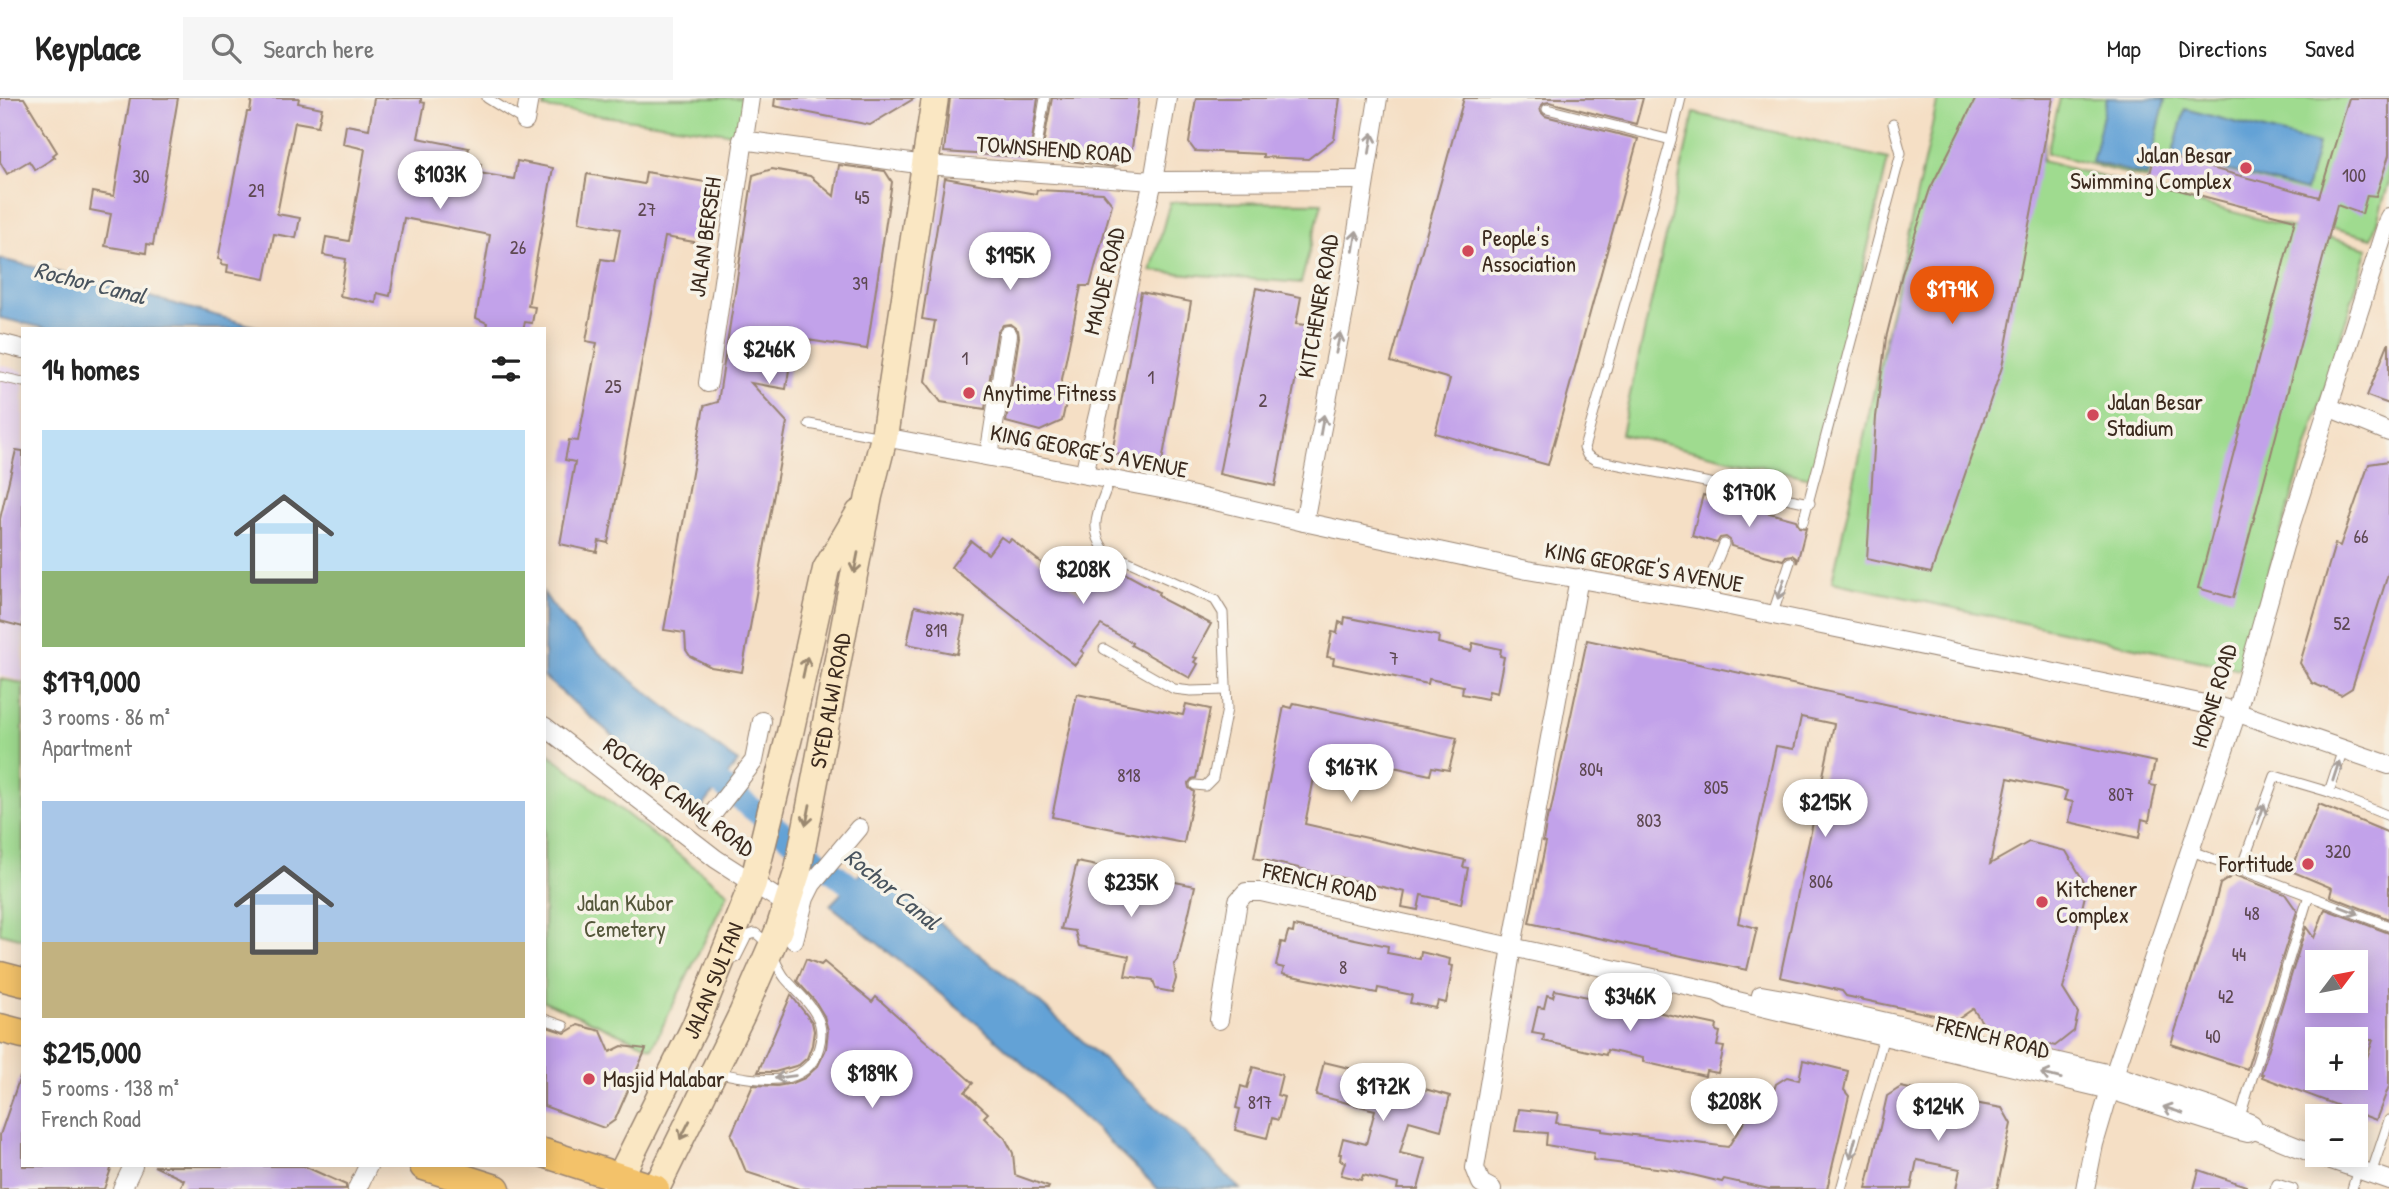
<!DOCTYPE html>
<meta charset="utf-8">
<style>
body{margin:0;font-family:"Patrick Hand",sans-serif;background:#f6f6f6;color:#222;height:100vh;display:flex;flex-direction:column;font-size:26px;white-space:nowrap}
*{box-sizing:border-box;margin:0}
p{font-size:23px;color:#767676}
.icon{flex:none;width:38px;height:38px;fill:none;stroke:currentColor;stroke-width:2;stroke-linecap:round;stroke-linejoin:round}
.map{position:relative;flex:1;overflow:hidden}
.sheet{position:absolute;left:21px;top:229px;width:525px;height:840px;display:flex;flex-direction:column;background:#fff;border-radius:0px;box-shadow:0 4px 18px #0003}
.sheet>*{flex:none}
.needle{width:46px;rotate:58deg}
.controls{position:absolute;left:2305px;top:852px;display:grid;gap:14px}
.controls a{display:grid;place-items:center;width:63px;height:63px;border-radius:0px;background:#fff;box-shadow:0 4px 18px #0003;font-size:35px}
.price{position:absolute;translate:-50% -60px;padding:0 16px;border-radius:24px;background:#fff;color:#222;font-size:23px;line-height:46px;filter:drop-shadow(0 2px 4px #0008)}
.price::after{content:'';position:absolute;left:50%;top:42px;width:21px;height:16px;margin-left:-10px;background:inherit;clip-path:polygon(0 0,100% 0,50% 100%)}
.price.current{background:#ea580c;color:#fff}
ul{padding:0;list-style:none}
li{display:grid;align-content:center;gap:14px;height:371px;padding:0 21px}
li span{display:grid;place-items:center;height:217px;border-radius:0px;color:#555}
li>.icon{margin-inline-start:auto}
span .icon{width:126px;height:126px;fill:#fffc;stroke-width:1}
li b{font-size:30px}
h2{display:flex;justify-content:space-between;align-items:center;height:84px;padding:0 21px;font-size:30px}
header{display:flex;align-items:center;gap:42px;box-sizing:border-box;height:98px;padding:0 35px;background:#fff;border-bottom:2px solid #e0e0e0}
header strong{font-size:33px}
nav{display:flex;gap:38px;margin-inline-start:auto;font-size:24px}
.search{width:490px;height:63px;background:#f6f6f6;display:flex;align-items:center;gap:18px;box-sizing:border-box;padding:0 24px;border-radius:0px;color:#767676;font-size:26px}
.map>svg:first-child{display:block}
.built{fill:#e7d2ef}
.green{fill:#9fdb8f;stroke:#6d8256;stroke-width:2}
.water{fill:#64a2d6;stroke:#50667a;stroke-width:2}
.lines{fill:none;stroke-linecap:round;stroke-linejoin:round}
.canal{stroke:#64a2d6;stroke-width:23}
.building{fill:#c2a2ea;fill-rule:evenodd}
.lane-casing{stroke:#988472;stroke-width:11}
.street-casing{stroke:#988472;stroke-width:20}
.secondary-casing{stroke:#988472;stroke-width:29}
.primary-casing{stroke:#988472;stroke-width:31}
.lane{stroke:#fff;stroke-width:9}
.street{stroke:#fff;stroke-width:18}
.secondary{stroke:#fae7c3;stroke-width:26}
.primary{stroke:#f3c26a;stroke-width:28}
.oneway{stroke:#a79f9a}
.oneway2{stroke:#9a8870}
.poi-dot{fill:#d1495b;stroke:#f7f3e8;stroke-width:2.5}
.labels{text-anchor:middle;stroke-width:7;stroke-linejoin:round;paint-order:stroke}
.number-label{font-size:19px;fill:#5d4851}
.street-label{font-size:23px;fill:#3b2a1e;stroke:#f7f3e8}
.poi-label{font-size:23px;fill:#3b2a1e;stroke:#f7f3e8;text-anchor:start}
.park-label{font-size:23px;fill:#54563a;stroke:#f7f3e8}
.water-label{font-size:24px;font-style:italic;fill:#49545e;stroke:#f7f3e8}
</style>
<header>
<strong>Keyplace</strong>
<div class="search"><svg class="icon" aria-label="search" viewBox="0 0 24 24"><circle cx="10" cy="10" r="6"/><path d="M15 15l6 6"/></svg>Search here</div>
<nav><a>Map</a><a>Directions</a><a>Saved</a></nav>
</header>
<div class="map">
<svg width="2389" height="1091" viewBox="0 0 2389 1091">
<rect width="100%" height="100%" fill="#f7f3e8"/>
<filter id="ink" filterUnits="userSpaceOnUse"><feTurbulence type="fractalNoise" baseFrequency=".0143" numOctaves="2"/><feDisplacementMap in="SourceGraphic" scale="14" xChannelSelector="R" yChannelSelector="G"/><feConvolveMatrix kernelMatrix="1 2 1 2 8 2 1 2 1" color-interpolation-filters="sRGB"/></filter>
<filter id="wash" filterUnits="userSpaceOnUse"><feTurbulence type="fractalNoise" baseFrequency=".00686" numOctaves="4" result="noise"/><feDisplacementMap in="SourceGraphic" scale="28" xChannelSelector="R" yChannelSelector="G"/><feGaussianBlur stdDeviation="1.57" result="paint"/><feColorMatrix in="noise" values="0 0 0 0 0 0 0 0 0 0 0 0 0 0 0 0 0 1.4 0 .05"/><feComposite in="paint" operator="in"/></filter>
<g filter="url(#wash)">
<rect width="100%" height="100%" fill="#f5dfc5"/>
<path class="built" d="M0,267L23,273V583L0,578Z"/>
<g class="green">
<path d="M546,0H748L742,37L544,10Z"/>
<path d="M1938,0H2051L2042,63L2368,150L2239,571L1832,484Z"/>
<path d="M2060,0H2389V84L2372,140L2047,55Z"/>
<path d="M1694,15L1888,61L1815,381L1621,336Z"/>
<path d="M1170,104L1322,105L1301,185L1151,173Z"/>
<path d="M0,581L23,585V841L0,835Z"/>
<path d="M544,652L728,795L652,950L544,903Z"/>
</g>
<g class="water">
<path d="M2107,0H2155L2165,2L2147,78L2092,64Z"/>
<path d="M2185,11L2318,46L2306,93L2172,58Z"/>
<path d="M0,161L86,181L264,231H49L0,220Z"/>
<path d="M544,495C564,528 594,551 623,575C661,606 699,635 738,664L700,712L544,579Z"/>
<path d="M868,768L1038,903L1186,1036L1240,1091H1158L1097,1032L985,932L830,807Z"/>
</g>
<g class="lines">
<path class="canal" d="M696,667L874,806"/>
</g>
<g id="blocks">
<g class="building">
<path d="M0,0H24L57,54L53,57L55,59L35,72L29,63L7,76L0,64Z"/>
<path d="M130,0H178L153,147L147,146L146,155L105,148L111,116L90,112L93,94L114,98Z"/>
<path d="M252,0H299L298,5L322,10L318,28L295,24L277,116L300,120L296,140L274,136L265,181L227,174L228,167L221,166L222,162L218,161L247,14H250Z"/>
<path d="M374,0H421V4L425,5L418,40L469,50L466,63L481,66L479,75L514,81L517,63L553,70L528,208L535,209L532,225L525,224L523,231H486L487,225L476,220L490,137L404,120L390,198L377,195L376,205L340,198L346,161L323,157L326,139L349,143L365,51L343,46L346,27L369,31Z"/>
<path d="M775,0H915L870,27L774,8Z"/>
<path d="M950,0H1038L1030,57L1022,56L1021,59L944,54Z"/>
<path d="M1052,0H1139L1131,57L1114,69L1041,59Z"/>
<path d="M1196,0H1340L1334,41L1308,61L1263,59V56L1195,53L1189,45Z"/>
<path d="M1464,0H1643L1636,26L1549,4L1544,5L1540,9L1541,14L1545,18L1638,41L1548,367L1435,335L1450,281L1391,264Z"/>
<path d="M1976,0H2053L2002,269L1931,475L1867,461L1876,319L1886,240L1902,176L1930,91Z"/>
<path d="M2349,0H2389V57L2376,98L2367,97L2362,116L2337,107L2233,500L2198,490L2295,122L2148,84L2155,55L2319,99Z"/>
<path d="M839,67L885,73L892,84L867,251L794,240L786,291L751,285L787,324L742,574L711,569L690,558L686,552L685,535L664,532L704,308L718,304L753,77L772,71L810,78L834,98Z"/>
<path d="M646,74L717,86L706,146L665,139L608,445L599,443L597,454L560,446L575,364L565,362L569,342L578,343L597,245L586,243L601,161L614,163L620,131L579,124L587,76L644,86Z"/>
<path d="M945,80L1036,96L1037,92L1103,95L1112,106L1090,188H1081L1061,286L1070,287L1062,323L1040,333L1006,324L1019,239L1018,232L1010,226L1003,227L997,235L985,311L941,304L925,283L935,223L922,221Z"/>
<path d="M1256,190L1301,199L1296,226L1306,227L1275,388L1219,376Z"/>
<path d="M1141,194L1191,204L1162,364L1112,355Z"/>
<path d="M2388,246H2389V306L2367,298Z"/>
<path d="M16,352L23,353V529L0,523V421Z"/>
<path d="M2389,363V473L2352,590L2341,597L2312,585L2300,565L2335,446L2340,448L2369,366Z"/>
<path d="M1703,397L1733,405L1734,410L1738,414L1743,413L1747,409L1796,422L1799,429L1806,430L1797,465L1796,460L1792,457L1786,458L1783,462L1731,448L1730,442L1726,439L1720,440L1717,445L1692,438Z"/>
<path d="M1001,439L1008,444L1011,441L1081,496L1097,464L1105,468L1106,465L1159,494L1158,496L1164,502L1211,526L1193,559L1197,560L1194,564L1198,566L1190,580L1131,547L1132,545L1101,527L1081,553L1084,555L1075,567L951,469L971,443L988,456Z"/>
<path d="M915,508L965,519L957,556L907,546Z"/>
<path d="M1345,519L1439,538L1438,545L1471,553L1473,545L1501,551L1500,558L1504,559L1497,595L1489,593L1487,601L1462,596L1463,588L1429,581L1428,586L1333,566L1334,560L1327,559L1332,534L1337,535L1339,524L1344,526Z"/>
<path d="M1587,542L2155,664L2150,687L2156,688L2149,723L2142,721L2139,740L2069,724L2073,704L2064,702L2067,693L2008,680L1990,766L2029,744L2066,753L2087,789L2063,891L2078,915L2074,933L2055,948L1986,930L1973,911L1957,922L1846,898L1842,893L1780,879L1834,626L1801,619L1794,651L1776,648L1738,825L1757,830L1747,872L1529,825L1546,744L1543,743L1548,715L1550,716Z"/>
<path d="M1077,596L1183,617L1186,606L1210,611L1196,680L1192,681L1188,686L1189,690L1194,694L1184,745L1052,719Z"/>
<path d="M1294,605L1457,640L1449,672L1432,669L1430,677L1344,658L1339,680L1315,675L1305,726L1465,762L1463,769L1468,770L1461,806L1421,797L1418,812L1402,809L1405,794L1254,760L1284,608L1292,610Z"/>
<path d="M2319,706L2389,735V821L2330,798L2332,790L2291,773Z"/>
<path d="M1077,764L1195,788L1178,863L1174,866L1176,881L1172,894L1156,891L1153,882L1125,878L1129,858L1079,848L1075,833L1061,831Z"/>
<path d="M2234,777L2285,796L2297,813L2247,971L2171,946L2211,821L2220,786Z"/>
<path d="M2325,811L2389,835V988L2376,1022L2262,979L2263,976H2261L2306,829L2314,840ZM2317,864H2356V903H2317ZM2317,942H2373L2360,980H2317Z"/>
<path d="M1294,828L1388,848L1387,855L1420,861L1421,854L1450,861L1449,867L1453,868L1446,905L1438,903L1436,910L1410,905L1412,897L1378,890L1377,895L1282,876L1284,870L1276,868L1281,844L1285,845L1288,834L1293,835Z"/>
<path d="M806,861L821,867L824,864L872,904L876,899L973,985L965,994L988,1015L984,1019L1005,1040L1013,1055L1015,1077L1049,1089L1048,1091H799L746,1074L731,1037L753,987L777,988L793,985L805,980L818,968L826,951L828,932L824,918L815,903L797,883Z"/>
<path d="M1555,892L1717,927L1716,933L1720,934L1717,948L1724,949L1718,975L1706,973L1705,978L1643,964V960L1607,952L1606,957L1543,943L1544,937L1532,935L1538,909L1544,910L1547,897L1553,899Z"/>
<path d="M791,897L812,924L814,933L812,947L807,960L799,967L775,974H758Z"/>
<path d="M578,927L601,933L610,954L622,948L646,951L615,1022L604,1030L544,1008V928L565,935Z"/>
<path d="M1803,962L1848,973L1844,992L1849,998L1827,1091H1769L1724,1081L1722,1084L1672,1072L1593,1062L1594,1055L1546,1047L1547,1035L1515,1033L1519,1011L1558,1015L1556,1025L1602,1031V1033L1728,1049L1751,1013L1758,1015L1760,1008L1768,1010L1776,986L1787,979L1799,982Z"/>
<path d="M1324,964L1415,986L1414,988L1450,998L1441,1032L1409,1023L1400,1055L1426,1061L1418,1091H1397L1398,1086L1363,1077L1361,1082L1341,1077L1345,1064L1340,1062L1341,1056H1339L1343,1040L1366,1046L1375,1012L1316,997Z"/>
<path d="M1253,969L1282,977L1277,997L1284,999L1278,1022L1272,1020L1267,1040L1235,1032L1240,1011L1236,1010L1241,988L1247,990Z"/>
<path d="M20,979L23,980V1068H112L104,1091H0V1037Z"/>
<path d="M1901,989L1932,996L1930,1005L1938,1020L1959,1024L1972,1016L1974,1005L2002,1010L2011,1026L1997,1091H1956L1960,1071L1917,1062L1911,1091H1866L1887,998Z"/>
<path d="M154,1068H304L346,1087V1091H180L184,1082Z"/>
<path d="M2199,1072L2246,1088V1091H2194Z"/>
</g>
</g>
</g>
<g filter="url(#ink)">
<use href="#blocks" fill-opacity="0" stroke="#988472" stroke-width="2"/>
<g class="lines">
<defs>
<g id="lane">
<path d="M487,0L524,23"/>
<path d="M1681,0L1671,42L1584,350L1587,357L1595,362L1810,405"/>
<path d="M1547,11L1671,42"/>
<path d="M1036,54L1045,0"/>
<path d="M0,279L23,284"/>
<path d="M809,326L882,339"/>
<path d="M1110,381C1101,408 1086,427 1105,453L1215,502L1223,515L1227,611L1213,680L1205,688L1195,687"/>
<path d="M1740,407L1747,392"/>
<path d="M1803,424L1901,55L1893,26"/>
<path d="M1701,502L1724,446"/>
<path d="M1772,518L1790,464"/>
<path d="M1104,551L1174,591L1191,593L1226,592"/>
<path d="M2329,694L2343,651"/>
<path d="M2189,752L2389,828"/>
<path d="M2241,770L2275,678L2329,694L2389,718"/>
<path d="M544,921L564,928"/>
<path d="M715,974C750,981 807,995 819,949C822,938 822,927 816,917C809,903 795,892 785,880C774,866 771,844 755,835L747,838L736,860"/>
<path d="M2239,1022L2309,797"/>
<path d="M2371,1076L2389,1022"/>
<path d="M1841,1091L1884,938"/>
<path d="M2275,1091L2277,1086L2293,1091"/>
<path d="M2352,1091L2358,1071"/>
</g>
<g id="street">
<path d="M525,23L529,0"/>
<path d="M742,42L925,67L1153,83L1364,82"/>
<path d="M0,245L23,251"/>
<path d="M708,285L750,0"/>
<path d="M2328,309L2389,334"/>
<path d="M884,339L1177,394L1304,424L1527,472L1701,502L2224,610L2389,667"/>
<path d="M989,358L1008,237"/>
<path d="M1084,376L1153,83L1167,0"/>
<path d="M1304,424L1346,203L1378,0"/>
<path d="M544,628L716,761L786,806"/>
<path d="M707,723L754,663L762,623"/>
<path d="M794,842L805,800L812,786L859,730"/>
<path d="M1761,897L1800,904L2115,977L2217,1011L2252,1026L2255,1032L2317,1057"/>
<path d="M1219,922L1238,803L1246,794H1261L1717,894L1729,901L1758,908L2110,992L2236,1032L2248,1035L2255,1032"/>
<path d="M2317,1057L2389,1082"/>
<path d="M122,1091L133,1068"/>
<path d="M357,1091L368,1068"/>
<path d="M1492,1091L1481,1085L1475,1070L1512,849L1579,480"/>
<path d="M2085,1091L2094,1046L2117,968L2237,614L2284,448L2389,119"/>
</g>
<g id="secondary">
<path id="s1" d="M614,1091L695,928L753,785L790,635L826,471L859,415"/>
<path id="s2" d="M656,1091L742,916L779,831L798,772L869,398L884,339L935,0"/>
</g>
<g id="primary">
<path d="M0,878L23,884"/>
<path d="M0,930L23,936"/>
<path d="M544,1055L655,1091"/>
<path d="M424,1068L496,1091"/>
</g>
</defs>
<use href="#lane" class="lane-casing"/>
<use href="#street" class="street-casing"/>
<use href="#secondary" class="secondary-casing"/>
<use href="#primary" class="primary-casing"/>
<use href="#lane" class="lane"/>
<use href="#street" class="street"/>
<use href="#secondary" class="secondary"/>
<use href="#primary" class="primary"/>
</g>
<defs><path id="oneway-shaft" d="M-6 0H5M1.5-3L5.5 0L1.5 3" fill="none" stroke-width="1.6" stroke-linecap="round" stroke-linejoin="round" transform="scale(1.75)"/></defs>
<g class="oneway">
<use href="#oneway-shaft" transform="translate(1371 45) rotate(-81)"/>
<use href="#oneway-shaft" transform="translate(1355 143) rotate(-81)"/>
<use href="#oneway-shaft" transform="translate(1338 245) rotate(-78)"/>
<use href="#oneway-shaft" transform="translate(1322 327) rotate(-80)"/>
<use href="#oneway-shaft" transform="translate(1781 491) rotate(108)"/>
<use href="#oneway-shaft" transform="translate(2336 673) rotate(-72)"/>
<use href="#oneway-shaft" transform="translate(2261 716) rotate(-70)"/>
<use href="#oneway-shaft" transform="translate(2349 812) rotate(21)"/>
<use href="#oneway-shaft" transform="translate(2051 978) rotate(-166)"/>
<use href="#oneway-shaft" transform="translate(785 979) rotate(172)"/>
<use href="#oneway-shaft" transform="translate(2173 1012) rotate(-162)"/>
<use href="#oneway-shaft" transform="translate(1853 1050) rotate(105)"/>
</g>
<g class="oneway2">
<use href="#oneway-shaft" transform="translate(856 465) rotate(101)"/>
<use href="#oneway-shaft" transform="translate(805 569) rotate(-78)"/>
<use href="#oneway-shaft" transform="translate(808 717) rotate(101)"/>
<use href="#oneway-shaft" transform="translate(685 1032) rotate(117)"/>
</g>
</g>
<g class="poi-dot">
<circle cx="2246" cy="70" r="7"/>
<circle cx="1468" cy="153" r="7"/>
<circle cx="969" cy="295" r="7"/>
<circle cx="2093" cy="317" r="7"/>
<circle cx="2308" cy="766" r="7"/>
<circle cx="2042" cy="804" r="7"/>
<circle cx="589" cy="981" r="7"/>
</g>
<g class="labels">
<g class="number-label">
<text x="2354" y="84">100</text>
<text x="141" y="85">30</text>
<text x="256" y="99">29</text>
<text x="862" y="106">45</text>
<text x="647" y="118">27</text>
<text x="518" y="156">26</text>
<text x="860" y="192">39</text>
<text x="965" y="267">1</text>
<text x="1151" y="286">1</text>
<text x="613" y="295">25</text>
<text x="1263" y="309">2</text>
<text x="2361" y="445">66</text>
<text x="2342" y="532">52</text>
<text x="936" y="539">819</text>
<text x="1394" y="567">7</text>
<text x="1591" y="678">804</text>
<text x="1129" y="684">818</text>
<text x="1716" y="696">805</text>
<text x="2121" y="703">807</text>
<text x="1649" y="729">803</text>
<text x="2338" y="760">320</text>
<text x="1821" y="790">806</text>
<text x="2252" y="822">48</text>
<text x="2239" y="863">44</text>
<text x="1343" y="876">8</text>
<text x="2226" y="905">42</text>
<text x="2213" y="945">40</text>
<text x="1260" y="1011">817</text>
</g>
<g class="street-label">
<text transform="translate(1054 51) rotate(4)" y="8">TOWNSHEND ROAD</text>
<text transform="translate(705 139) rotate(-82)" y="8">JALAN BERSEH</text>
<text transform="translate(1104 183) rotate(-76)" y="8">MAUDE ROAD</text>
<text transform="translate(1318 208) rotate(-80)" y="8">KITCHENER ROAD</text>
<text transform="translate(1089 353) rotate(11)" y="8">KING GEORGE'S AVENUE</text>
<text transform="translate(1644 469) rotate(10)" y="8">KING GEORGE'S AVENUE</text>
<text transform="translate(2214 598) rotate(-73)" y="8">HORNE ROAD</text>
<text dy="8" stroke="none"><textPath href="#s2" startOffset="522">SYED ALWI ROAD</textPath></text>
<text transform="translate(679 699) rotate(37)" y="8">ROCHOR CANAL ROAD</text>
<text transform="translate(1320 784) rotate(12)" y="8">FRENCH ROAD</text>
<text dy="8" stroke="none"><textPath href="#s1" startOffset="231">JALAN SULTAN</textPath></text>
<text transform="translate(1993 939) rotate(14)" y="8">FRENCH ROAD</text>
</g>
<g class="poi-label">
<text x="2232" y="65" text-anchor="end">Jalan Besar<tspan x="2232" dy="26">Swimming Complex</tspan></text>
<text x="1482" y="148">People's<tspan x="1482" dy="26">Association</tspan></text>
<text x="983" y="303">Anytime Fitness</text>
<text x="2107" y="312">Jalan Besar<tspan x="2107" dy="26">Stadium</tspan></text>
<text x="2294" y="774" text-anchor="end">Fortitude</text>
<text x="2056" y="799">Kitchener<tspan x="2056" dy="26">Complex</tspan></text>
<text x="603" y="989">Masjid Malabar</text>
</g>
<g class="park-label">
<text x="625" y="813">Jalan Kubor<tspan x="625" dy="26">Cemetery</tspan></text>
</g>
<g class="water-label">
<text transform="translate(90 185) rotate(14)" y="8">Rochor Canal</text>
<text transform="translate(892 791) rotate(39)" y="8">Rochor Canal</text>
</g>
</g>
</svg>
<div class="controls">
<a><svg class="needle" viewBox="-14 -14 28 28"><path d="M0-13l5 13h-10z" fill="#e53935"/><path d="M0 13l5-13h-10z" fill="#767676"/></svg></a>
<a>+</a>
<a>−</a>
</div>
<b class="price" style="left:440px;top:113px">$103K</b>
<b class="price" style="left:1010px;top:194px">$195K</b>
<b class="price current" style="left:1952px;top:228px">$179K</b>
<b class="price" style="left:769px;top:288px">$246K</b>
<b class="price" style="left:1749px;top:431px">$170K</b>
<b class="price" style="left:1083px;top:508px">$208K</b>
<b class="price" style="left:1351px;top:706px">$167K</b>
<b class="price" style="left:1825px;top:741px">$215K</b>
<b class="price" style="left:1131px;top:821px">$235K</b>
<b class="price" style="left:1630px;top:935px">$346K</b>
<b class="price" style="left:872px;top:1012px">$189K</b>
<b class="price" style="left:1383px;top:1025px">$172K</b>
<b class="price" style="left:1734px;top:1040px">$208K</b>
<b class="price" style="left:1938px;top:1045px">$124K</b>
<section class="sheet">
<h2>14 homes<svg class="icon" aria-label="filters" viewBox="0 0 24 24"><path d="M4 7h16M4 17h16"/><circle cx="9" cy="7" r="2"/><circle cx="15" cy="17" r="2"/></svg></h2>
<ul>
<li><span style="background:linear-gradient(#bfe0f5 65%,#8fb573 0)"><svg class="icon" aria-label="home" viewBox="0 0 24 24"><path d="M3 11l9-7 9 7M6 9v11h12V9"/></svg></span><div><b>$179,000</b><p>3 rooms · 86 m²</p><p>Apartment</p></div></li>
<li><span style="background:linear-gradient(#a9c7e8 65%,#c2b280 0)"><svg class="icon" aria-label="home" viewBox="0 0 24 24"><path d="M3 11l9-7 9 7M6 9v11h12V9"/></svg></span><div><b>$215,000</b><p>5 rooms · 138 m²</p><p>French Road</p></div></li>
</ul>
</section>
</div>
